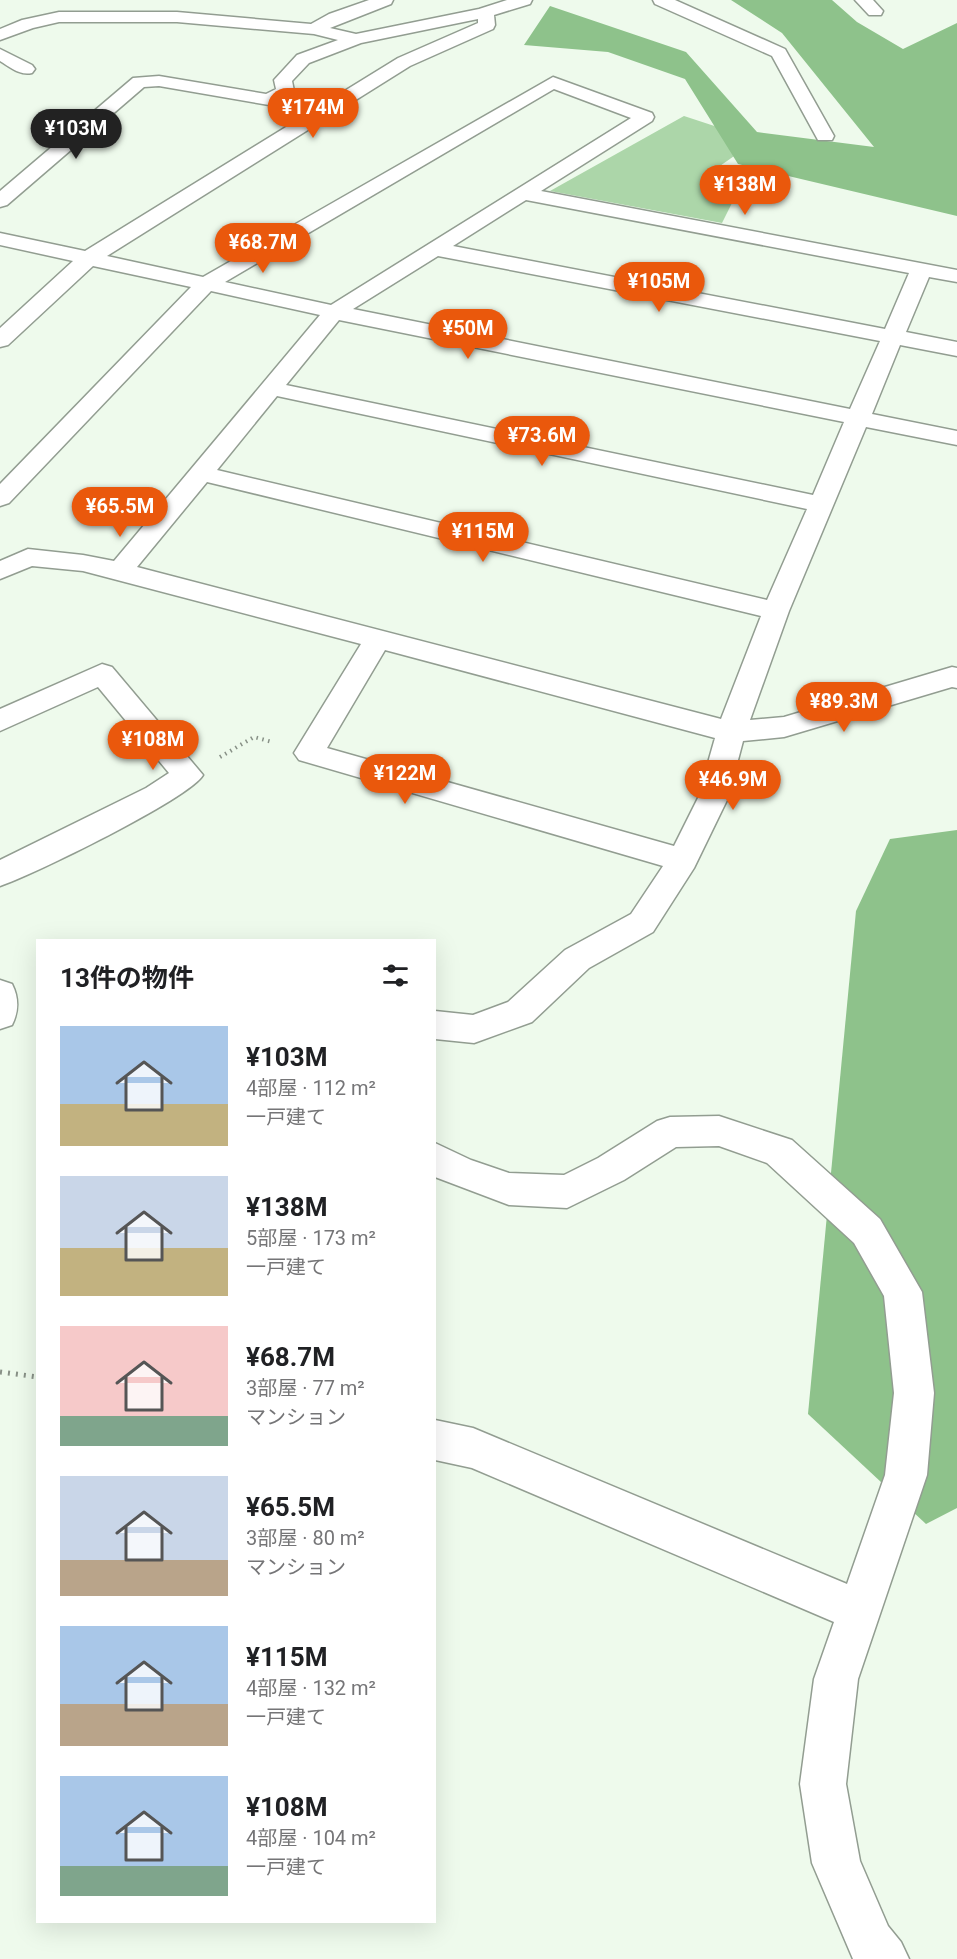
<!DOCTYPE html>
<html lang="ja">
<meta charset="utf-8">
<style>
body{margin:0;font-family:Roboto,"Noto Sans JP",sans-serif;background:#f2f2f2;color:#202124;height:100vh;display:flex;flex-direction:column;font-size:22px;white-space:nowrap}
*{box-sizing:border-box;margin:0}
p{font-size:20px;color:#757577}
.icon{flex:none;width:33px;height:33px;fill:none;stroke:currentColor;stroke-width:2;stroke-linecap:round;stroke-linejoin:round}
.map{position:relative;flex:1;overflow:hidden}
.side{position:absolute;left:36px;top:939px;width:400px;height:984px;display:flex;flex-direction:column;background:#fff;border-radius:0px;box-shadow:0 6px 24px #0002}
.side>*{flex:none}
.price{position:absolute;translate:-50% -51px;padding:0 14px;border-radius:21px;background:#ea580c;color:#fff;font-size:20px;line-height:39px;filter:drop-shadow(0 2px 3px #0008)}
.price::after{content:'';position:absolute;left:50%;top:36px;width:18px;height:14px;margin-left:-9px;background:inherit;clip-path:polygon(0 0,100% 0,50% 100%)}
.price.current{background:#222;color:#fff}
ul{padding:0;list-style:none}
li{display:flex;align-items:center;gap:18px;height:150px;padding:0 24px}
li span{display:grid;place-items:center;flex:none;width:168px;height:120px;border-radius:0px;color:#555}
li>.icon{margin-inline-start:auto}
span .icon{width:72px;height:72px;fill:#fffc;stroke-width:1}
li b{font-size:26px}
h2{display:flex;justify-content:space-between;align-items:center;height:72px;padding:0 24px;font-size:26px}
.map>svg:first-child{display:block}
.green{fill:#acd6a9}
.forest{fill:#8ec28b}
.lines{fill:none;stroke-linecap:round;stroke-linejoin:round}
.minor-casing{stroke:#929d91;stroke-width:3}
.path-far1{stroke:#889187;stroke-width:4;stroke-dasharray:1.5 4.5;stroke-linecap:butt}
.path{stroke:#889187;stroke-width:5;stroke-dasharray:2 6;stroke-linecap:butt}
.minor{fill:#fff;fill-rule:evenodd}
</style>
<div class="map">
<svg width="957" height="1959" viewBox="0 0 957 1959">
<rect width="100%" height="100%" fill="#eefaec"/>
<path class="green" d="M684,116L757,140L717,168L740,187L722,223L550,191Z"/>
<g class="forest">
<path d="M731,0H832L857,22L903,49L957,23V216L738,164L685,79L608,52L524,45L550,6L686,52L757,132L874,147L782,33Z"/>
<path d="M957,830V1508L926,1524L808,1414L856,911L890,839Z"/>
</g>
<g class="lines">
<defs>
<g id="minor">
<path d="M369,0H393L391,4L330,28L356,34L479,9L507,0H532L530,4L494,15L495,25L493,29L410,66L107,256L203,277L553,77L652,113L654,117L652,121L541,191L957,270V282L929,277L906,332L957,342V356L900,345L872,414L957,431V445L866,427L789,611L750,720L784,717L952,667L957,668V688L952,687L784,737L743,741L728,798L694,868L653,932L589,968L532,1022L474,1043L435,1039V1011L473,1015L508,1002L565,950L631,914L663,866L299,760L294,753L361,644L83,571L32,566L0,579V561L28,549L83,555L114,561L320,315L211,291L9,503L0,506V484L191,287L93,266L8,345L0,347V328L73,261L0,245V233L85,251L398,58L478,23V19L361,43L309,63L292,81L294,91L291,95L269,105L159,86L144,87L7,205L0,207V191L133,78L159,76L266,94L276,89L274,80L297,55L338,40L314,34L177,22H59L33,28L0,40V29L22,20L59,12H177L311,24L329,14ZM554,89L631,118L331,305L225,282ZM526,200L909,273L885,329L453,246ZM438,256L880,341L850,409L353,309ZM339,320L844,422L813,495L286,385ZM277,396L807,509L767,600L217,470ZM207,482L761,616L721,719L137,567ZM385,650L715,738L698,798L674,846L327,748Z"/>
<path d="M653,0H675L785,49L834,136L832,140H818L772,56L655,4Z"/>
<path d="M855,0H873L883,11L881,15H869Z"/>
<path d="M0,49L32,65L35,69L32,73C20,76 10,67 0,61Z"/>
<path d="M102,664L112,667L203,775C190,798 31,876 0,886V860L146,788L169,773L98,687L0,731V709Z"/>
<path d="M0,980L12,984C19,998 19,1011 12,1025L0,1029Z"/>
<path d="M719,1116L792,1140L880,1219L922,1292L934,1393L927,1475L858,1679L846,1784L860,1861L888,1926L901,1942L909,1959H853L812,1863L800,1784L814,1679L834,1622L472,1468L435,1460V1420L473,1428L847,1584L885,1475L894,1393L884,1296L854,1243L767,1163L719,1146L676,1147L624,1180L567,1208L509,1205L435,1177V1143L471,1160L509,1173L564,1175L598,1158L657,1121L670,1117Z"/>
</g>
</defs>
<use href="#minor" class="minor-casing"/>
<path class="path-far1" d="M220,757L254,737L272,742"/>
<path class="path" d="M0,1372L38,1377"/>
<use href="#minor" class="minor"/>
</g>
</svg>
<b class="price" style="left:313px;top:139px">¥174M</b>
<b class="price current" style="left:76px;top:160px">¥103M</b>
<b class="price" style="left:745px;top:216px">¥138M</b>
<b class="price" style="left:263px;top:274px">¥68.7M</b>
<b class="price" style="left:659px;top:313px">¥105M</b>
<b class="price" style="left:468px;top:360px">¥50M</b>
<b class="price" style="left:542px;top:467px">¥73.6M</b>
<b class="price" style="left:120px;top:538px">¥65.5M</b>
<b class="price" style="left:483px;top:563px">¥115M</b>
<b class="price" style="left:844px;top:733px">¥89.3M</b>
<b class="price" style="left:153px;top:771px">¥108M</b>
<b class="price" style="left:405px;top:805px">¥122M</b>
<b class="price" style="left:733px;top:811px">¥46.9M</b>
<section class="side">
<h2>13件の物件<svg class="icon" aria-label="filters" viewBox="0 0 24 24"><path d="M4 7h16M4 17h16"/><circle cx="9" cy="7" r="2"/><circle cx="15" cy="17" r="2"/></svg></h2>
<ul>
<li><span style="background:linear-gradient(#a9c7e8 65%,#c2b280 0)"><svg class="icon" aria-label="home" viewBox="0 0 24 24"><path d="M3 11l9-7 9 7M6 9v11h12V9"/></svg></span><div><b>¥103M</b><p>4部屋 · 112 m²</p><p>一戸建て</p></div></li>
<li><span style="background:linear-gradient(#c9d6e8 60%,#c2b280 0)"><svg class="icon" aria-label="home" viewBox="0 0 24 24"><path d="M3 11l9-7 9 7M6 9v11h12V9"/></svg></span><div><b>¥138M</b><p>5部屋 · 173 m²</p><p>一戸建て</p></div></li>
<li><span style="background:linear-gradient(#f6c9c9 75%,#7fa58c 0)"><svg class="icon" aria-label="home" viewBox="0 0 24 24"><path d="M3 11l9-7 9 7M6 9v11h12V9"/></svg></span><div><b>¥68.7M</b><p>3部屋 · 77 m²</p><p>マンション</p></div></li>
<li><span style="background:linear-gradient(#c9d6e8 70%,#b9a48a 0)"><svg class="icon" aria-label="home" viewBox="0 0 24 24"><path d="M3 11l9-7 9 7M6 9v11h12V9"/></svg></span><div><b>¥65.5M</b><p>3部屋 · 80 m²</p><p>マンション</p></div></li>
<li><span style="background:linear-gradient(#a9c7e8 65%,#b9a48a 0)"><svg class="icon" aria-label="home" viewBox="0 0 24 24"><path d="M3 11l9-7 9 7M6 9v11h12V9"/></svg></span><div><b>¥115M</b><p>4部屋 · 132 m²</p><p>一戸建て</p></div></li>
<li><span style="background:linear-gradient(#a9c7e8 75%,#7fa58c 0)"><svg class="icon" aria-label="home" viewBox="0 0 24 24"><path d="M3 11l9-7 9 7M6 9v11h12V9"/></svg></span><div><b>¥108M</b><p>4部屋 · 104 m²</p><p>一戸建て</p></div></li>
</ul>
</section>
</div>
